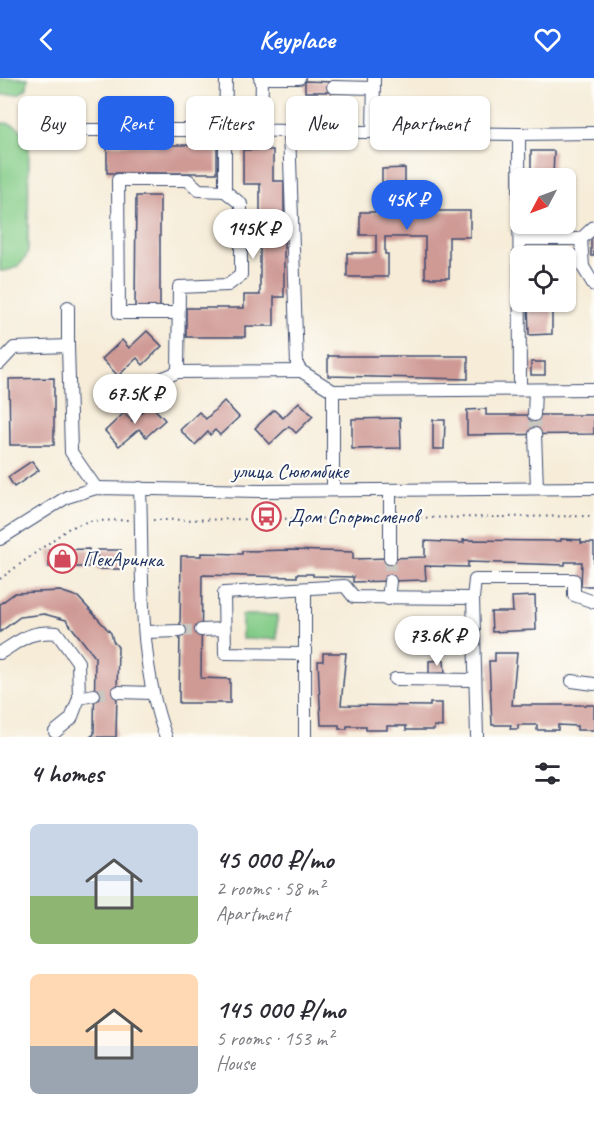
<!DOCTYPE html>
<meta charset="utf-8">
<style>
body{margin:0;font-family:Caveat,sans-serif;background:#f7f7f7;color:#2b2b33;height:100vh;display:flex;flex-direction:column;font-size:22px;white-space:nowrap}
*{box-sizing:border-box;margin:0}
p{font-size:20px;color:#7c7c81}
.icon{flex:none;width:33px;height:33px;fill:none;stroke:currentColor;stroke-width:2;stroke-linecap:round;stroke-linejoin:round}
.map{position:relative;height:659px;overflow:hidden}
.drawer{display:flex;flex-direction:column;background:#fff;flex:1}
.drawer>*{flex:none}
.hud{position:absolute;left:18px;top:18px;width:558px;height:54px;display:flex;gap:12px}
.needle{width:39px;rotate:229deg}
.controls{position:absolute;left:510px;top:90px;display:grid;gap:12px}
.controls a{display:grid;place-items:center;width:66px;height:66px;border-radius:9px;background:#fff;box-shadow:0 2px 4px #0004;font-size:30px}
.price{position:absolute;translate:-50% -51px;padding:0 14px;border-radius:21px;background:#fff;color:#222;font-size:20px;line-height:39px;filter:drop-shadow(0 2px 3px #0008)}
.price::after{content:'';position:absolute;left:50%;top:36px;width:18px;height:14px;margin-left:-9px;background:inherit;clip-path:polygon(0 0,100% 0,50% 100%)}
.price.active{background:#2563eb;color:#fff}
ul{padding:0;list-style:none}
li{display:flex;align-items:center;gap:18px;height:150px;padding:0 30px}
li span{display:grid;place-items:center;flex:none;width:168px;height:120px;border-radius:9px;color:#555}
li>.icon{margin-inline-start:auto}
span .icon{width:72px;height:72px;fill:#fffc;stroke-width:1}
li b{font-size:26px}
h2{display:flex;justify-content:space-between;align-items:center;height:72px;padding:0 30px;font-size:26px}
.chip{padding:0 21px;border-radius:9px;background:#fff;box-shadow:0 2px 4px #0004;font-size:21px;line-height:54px}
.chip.active{background:#2563eb;color:#fff}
header{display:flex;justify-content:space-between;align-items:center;height:78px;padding:0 30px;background:#2563eb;color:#fff;font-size:27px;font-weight:800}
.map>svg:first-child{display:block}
.green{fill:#84cc88;stroke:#507e73;stroke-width:1.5}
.building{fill:#cf9994}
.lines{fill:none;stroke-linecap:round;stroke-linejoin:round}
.minor-tunnel{stroke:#cac6c0;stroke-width:12;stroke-dasharray:12 6;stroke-linecap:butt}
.minor-casing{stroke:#3c4b70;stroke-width:14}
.path{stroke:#3c4b70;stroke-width:2;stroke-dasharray:1.5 4.5;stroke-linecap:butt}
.minor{stroke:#fff;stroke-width:12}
.labels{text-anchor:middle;stroke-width:4.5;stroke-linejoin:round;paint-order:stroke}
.street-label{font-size:21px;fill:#1b2f5e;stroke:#fdfcf7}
.poi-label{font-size:21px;fill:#1b2f5e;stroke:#fdfcf7;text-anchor:start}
</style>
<header><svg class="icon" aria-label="back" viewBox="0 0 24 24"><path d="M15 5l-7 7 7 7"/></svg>Keyplace<svg class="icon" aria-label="heart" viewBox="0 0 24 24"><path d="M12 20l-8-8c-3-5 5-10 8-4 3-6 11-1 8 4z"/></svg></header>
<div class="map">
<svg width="594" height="659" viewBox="0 0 594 659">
<rect width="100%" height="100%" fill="#fdfcf7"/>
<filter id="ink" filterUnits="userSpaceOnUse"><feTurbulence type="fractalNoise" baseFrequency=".0167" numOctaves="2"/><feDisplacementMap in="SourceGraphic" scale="12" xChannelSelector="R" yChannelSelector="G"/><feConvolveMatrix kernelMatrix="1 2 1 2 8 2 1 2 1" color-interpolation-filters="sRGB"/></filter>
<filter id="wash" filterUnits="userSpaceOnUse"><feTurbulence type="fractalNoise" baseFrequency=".008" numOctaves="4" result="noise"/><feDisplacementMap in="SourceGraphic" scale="24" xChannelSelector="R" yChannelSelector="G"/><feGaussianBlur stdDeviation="1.35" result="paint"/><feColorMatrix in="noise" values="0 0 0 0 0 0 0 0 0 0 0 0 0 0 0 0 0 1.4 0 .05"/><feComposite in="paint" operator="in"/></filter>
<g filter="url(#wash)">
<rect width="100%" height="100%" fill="#f6ecd8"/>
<g class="green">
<path d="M0,0H28L27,10L19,16L0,17Z"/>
<path d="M0,45C16,44 26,53 29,69L28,174C23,187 14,193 0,193Z"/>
<rect x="242" y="537" width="35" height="24"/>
</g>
<g id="blocks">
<g class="building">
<path d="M305,3L333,4V14H305Z"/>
<path d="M307,35L332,36V48H307Z"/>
<rect x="107" y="67" width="110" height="28"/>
<path d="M243,72H273V103H284V219H274V248H245V259H186V230H244V217H260V106H243Z"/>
<path d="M531,73H554L553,100H531Z"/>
<path d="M405,90V133H470V159H449V200H425V159H385V176H388V199H347V175H376V157H360V134H382V91Z"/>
<path d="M136,118H160V231H135Z"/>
<rect x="591" y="157" width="3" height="21"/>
<path d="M528,224H552V256L529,257Z"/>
<path d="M147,253L162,268L143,287L137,280L118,298L102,281L122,262L129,270Z"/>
<path d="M328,278H468V301L328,298Z"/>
<rect x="531" y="284" width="14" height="13"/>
<path d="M54,300V367H10L9,301Z"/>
<path d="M224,323L239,339L220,357L215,352L210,357L208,354L195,367L180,352L199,334L206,341Z"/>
<path d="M299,324L313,338L296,355L289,348L270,366L255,350L274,332L283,340Z"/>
<path d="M150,326L165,342L146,359L139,351L119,368L105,353L124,335L132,343Z"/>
<path d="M486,331V337H594V356L467,357V332Z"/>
<path d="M400,340L401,370L352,371V341Z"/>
<path d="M433,342H445L444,371H433Z"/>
<path d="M32,383L39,392L14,409L8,399Z"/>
<path d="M561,461L581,462V465H594V508H581L582,484H565V487L468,484V489L425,488L426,502L353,504V499L313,498V496H297V499L202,497L201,600L230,601V625H179L181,478H201V475L242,476V473L291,472L353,474V481L425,479V463L464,465L463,462L561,463Z"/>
<path d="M89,471V489H49V472Z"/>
<rect x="97" y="472" width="24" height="19"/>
<path d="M60,513L78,519L111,555L113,563L118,569L116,659H90L94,656L95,579L66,542L44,536L20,539L0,554V526L15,515Z"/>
<path d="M535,518L536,552L492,554L491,534H513L512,519Z"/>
<path d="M323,575H346L341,627L430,628V625H442V649L434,648V652H406V648H387V652H366V648H347V651H339V647H321L318,583H323Z"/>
<path d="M495,575H517L512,627H594V652H577V648L558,647V652H537V647H518V651H510L511,647H492L489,583H495Z"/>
<path d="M444,582L445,595L429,596V583Z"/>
</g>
</g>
</g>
<g filter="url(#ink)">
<use href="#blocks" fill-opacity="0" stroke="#3c4b70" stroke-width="1.5"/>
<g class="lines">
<g class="minor-tunnel">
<path d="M534,337L535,356"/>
<path d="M390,480V503"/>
<path d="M180,553L201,552"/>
<path d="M94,617L118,614"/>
</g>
<defs>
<g id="minor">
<path d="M226,0L225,52L289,53L297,287L301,293L333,313V412"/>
<path d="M260,0H299"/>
<path d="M333,9L374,10"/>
<path d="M88,52H225V113L241,126V197L228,207L179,209L178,294L301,293"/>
<path d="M261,52L262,1"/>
<path d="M289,53L519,56"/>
<path d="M373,54L374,0"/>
<path d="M520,161H581L594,149"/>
<path d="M581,161L583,189L594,207"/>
<path d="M178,235H119L118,102H188L199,112L225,113"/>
<path d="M68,268V229"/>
<path d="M0,285L14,270L68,268L71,374L96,410"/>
<path d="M143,308L178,294"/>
<path d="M520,311L519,56L594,55"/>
<path d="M333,313L594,311"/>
<path d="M534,337L535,312"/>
<path d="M535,356L537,410"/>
<path d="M140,410C143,490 137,584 166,659"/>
<path d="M390,412V480"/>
<path d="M0,461L67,419L96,410L261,413L594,410"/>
<path d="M388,521L390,503"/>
<path d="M201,552L224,551"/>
<path d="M145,554L180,553"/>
<path d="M0,575C21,562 31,552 57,555L78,584L79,620L71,641L55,654"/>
<path d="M304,576L225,575L224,515L345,508L354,519L473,520"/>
<path d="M395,601L475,602"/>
<path d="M572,603L594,606"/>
<path d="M118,614L153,615"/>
<path d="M79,620L94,617"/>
<path d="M305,659V511"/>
<path d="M477,659L473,520L475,502H574V517L594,524"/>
</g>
</defs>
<use href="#minor" class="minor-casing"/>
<g class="path">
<path d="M402,440L594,438"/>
<path d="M153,442L378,440"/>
<path d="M0,501L69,450L89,443L129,442"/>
</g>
<use href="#minor" class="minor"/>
</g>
</g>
<defs>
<symbol id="bus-ring" viewBox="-11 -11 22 22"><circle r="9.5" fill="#fdfcf7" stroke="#d1495b" stroke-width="1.5"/><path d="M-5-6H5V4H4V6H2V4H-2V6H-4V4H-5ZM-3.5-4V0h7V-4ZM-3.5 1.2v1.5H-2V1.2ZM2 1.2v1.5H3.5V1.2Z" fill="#d1495b"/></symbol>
<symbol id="shop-ring" viewBox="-11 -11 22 22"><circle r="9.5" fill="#fdfcf7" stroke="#d1495b" stroke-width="1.5"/><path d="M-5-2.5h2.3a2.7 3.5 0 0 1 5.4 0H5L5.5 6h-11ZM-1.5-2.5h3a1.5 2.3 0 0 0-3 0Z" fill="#d1495b"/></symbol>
</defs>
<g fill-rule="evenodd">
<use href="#bus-ring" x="250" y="422" width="33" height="33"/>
<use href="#shop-ring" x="46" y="464" width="33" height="33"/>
</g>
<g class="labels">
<g class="street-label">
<text x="290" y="400">улица Сююмбике</text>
</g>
<g class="poi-label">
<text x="288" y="445">Дом Спортсменов</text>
<text x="83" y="488">ПекАринка</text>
</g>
</g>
</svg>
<div class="controls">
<a><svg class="needle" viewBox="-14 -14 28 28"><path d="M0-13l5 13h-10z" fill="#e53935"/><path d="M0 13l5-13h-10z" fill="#7c7c81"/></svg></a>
<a><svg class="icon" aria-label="locate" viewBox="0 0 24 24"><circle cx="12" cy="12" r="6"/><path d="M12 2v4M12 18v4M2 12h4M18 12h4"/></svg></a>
</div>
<b class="price active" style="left:407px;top:153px">45K ₽</b>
<b class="price" style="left:253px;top:182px">145K ₽</b>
<b class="price" style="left:135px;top:347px">67.5K ₽</b>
<b class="price" style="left:437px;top:589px">73.6K ₽</b>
<div class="hud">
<a class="chip">Buy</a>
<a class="chip active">Rent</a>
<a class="chip">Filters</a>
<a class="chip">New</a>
<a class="chip">Apartment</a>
</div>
</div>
<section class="drawer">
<h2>4 homes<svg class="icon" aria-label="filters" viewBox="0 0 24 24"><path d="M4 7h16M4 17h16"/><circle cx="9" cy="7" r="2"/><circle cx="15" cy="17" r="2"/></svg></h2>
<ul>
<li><span style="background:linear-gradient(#c9d6e8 60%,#8fb573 0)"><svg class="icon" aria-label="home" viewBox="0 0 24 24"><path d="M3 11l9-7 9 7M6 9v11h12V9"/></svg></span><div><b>45 000 ₽/mo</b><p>2 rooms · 58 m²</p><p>Apartment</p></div></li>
<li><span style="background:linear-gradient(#ffd9b3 60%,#9aa5b1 0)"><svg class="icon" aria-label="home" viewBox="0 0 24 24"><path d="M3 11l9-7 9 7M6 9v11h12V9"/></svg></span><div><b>145 000 ₽/mo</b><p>5 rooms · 153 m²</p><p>House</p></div></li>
</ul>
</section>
